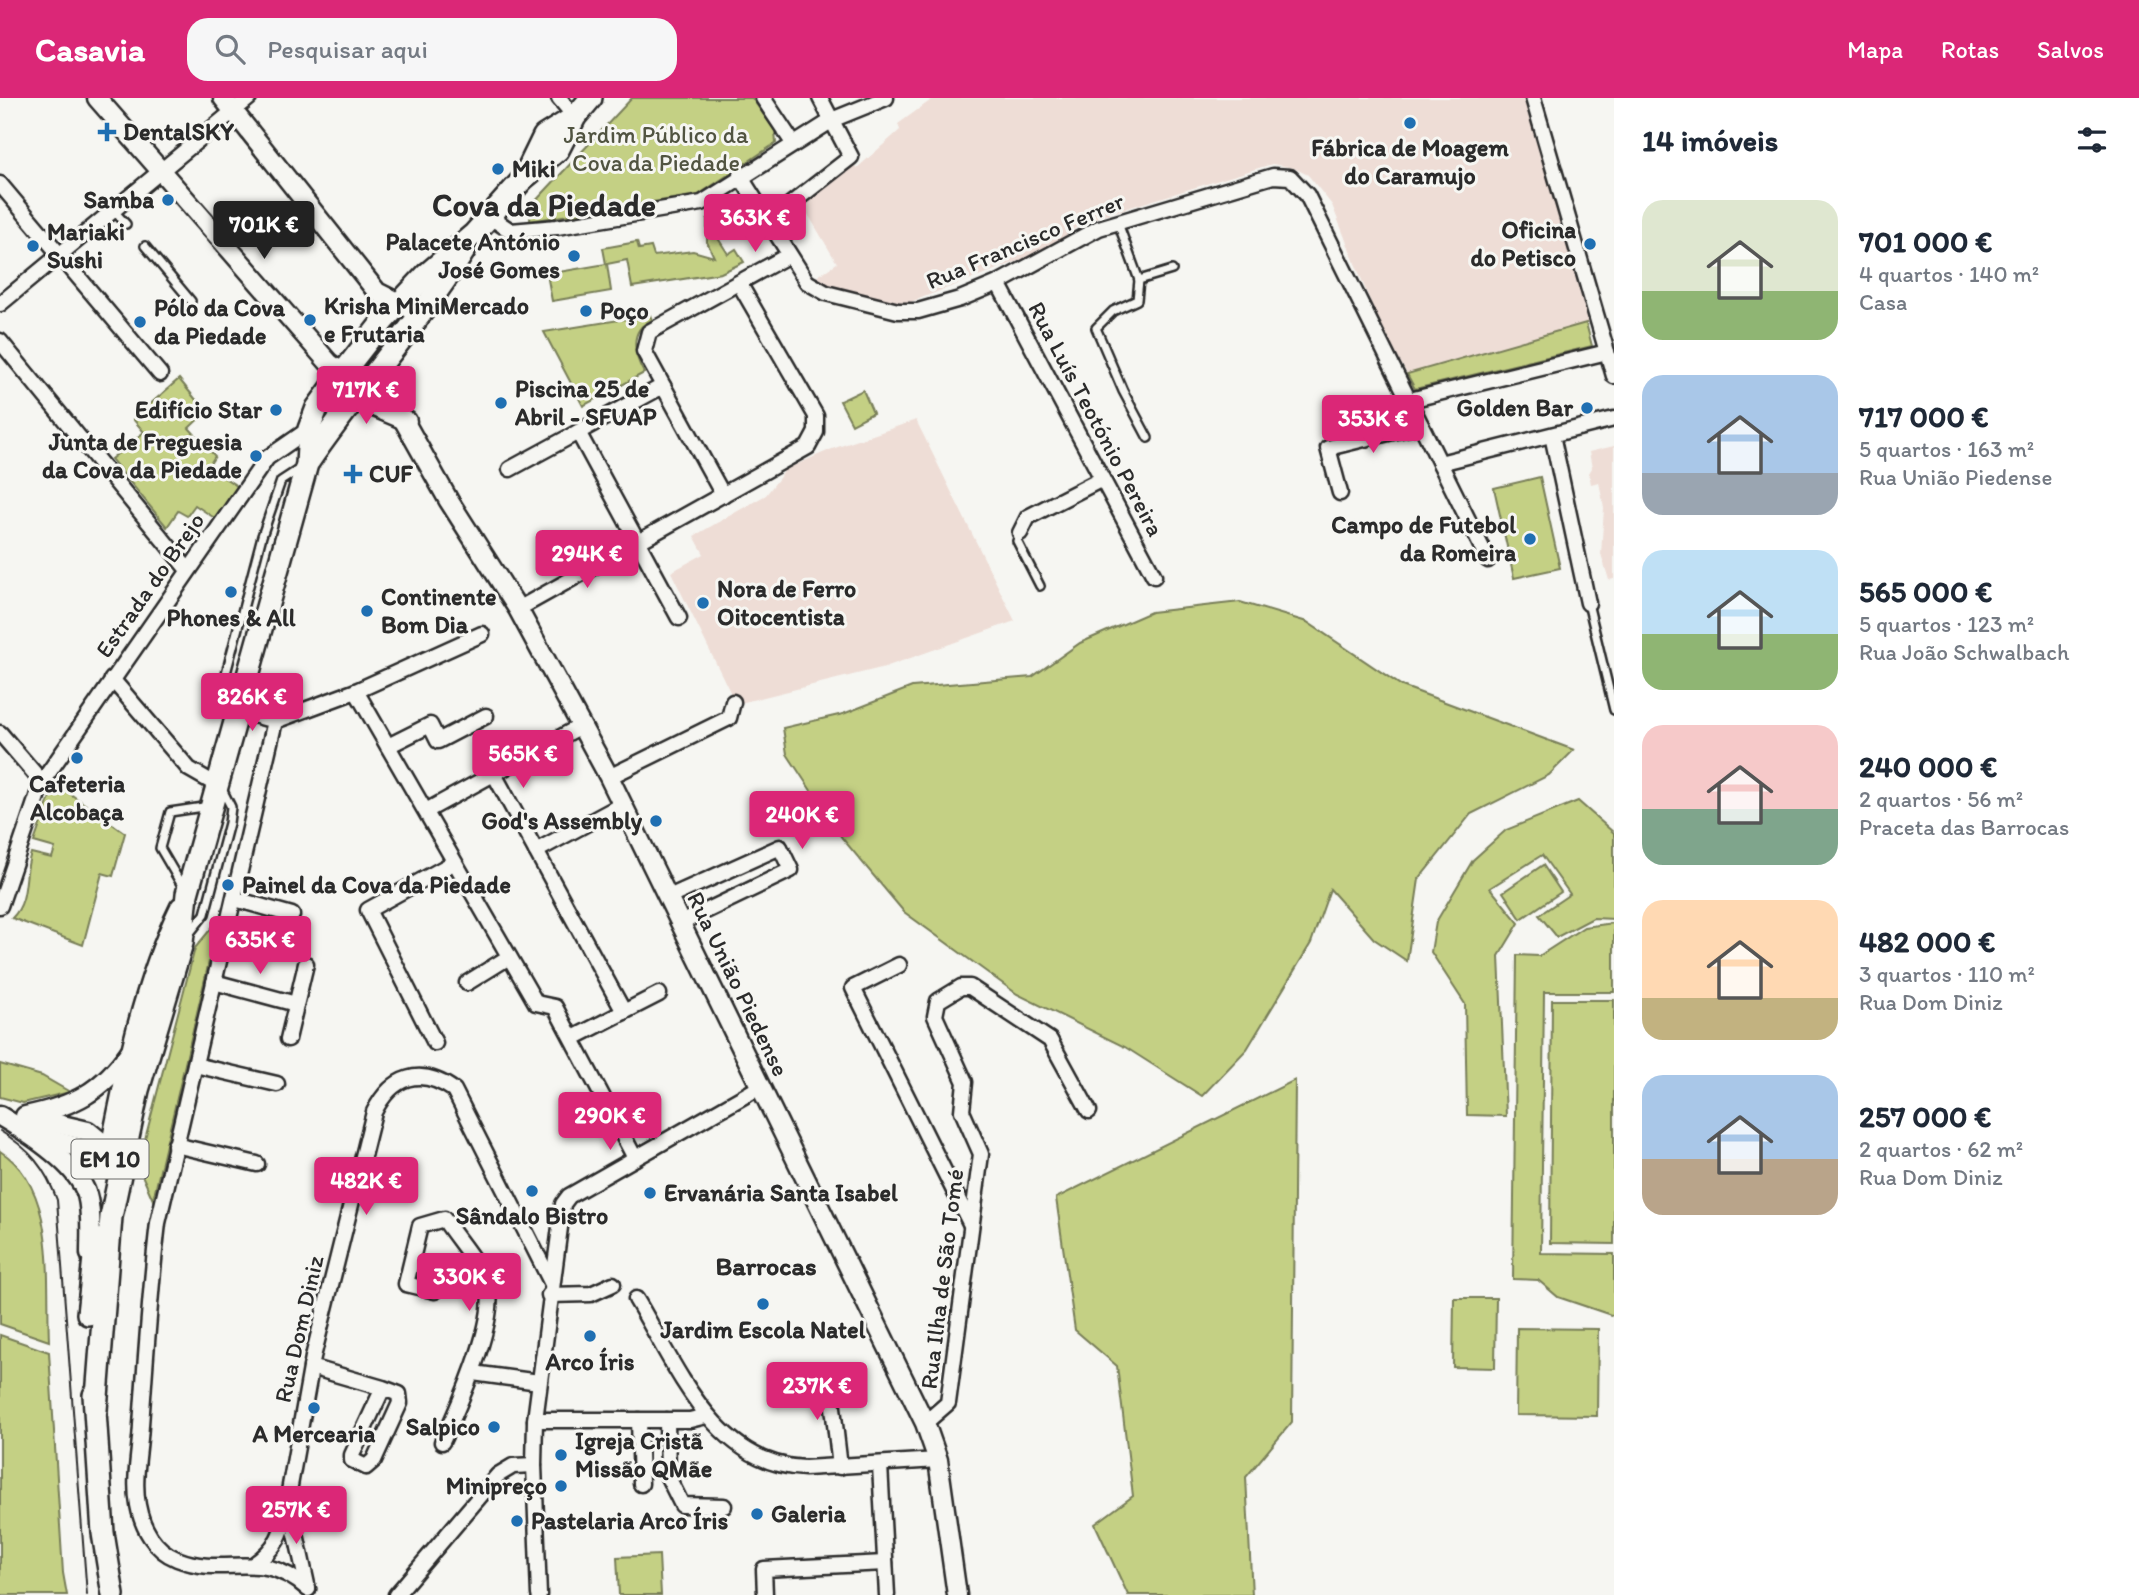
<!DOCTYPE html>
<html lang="pt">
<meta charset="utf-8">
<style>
body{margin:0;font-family:Itim,sans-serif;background:#f6f6f7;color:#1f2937;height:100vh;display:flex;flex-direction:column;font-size:26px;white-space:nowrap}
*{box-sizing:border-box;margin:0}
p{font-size:23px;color:#747a83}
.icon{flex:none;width:38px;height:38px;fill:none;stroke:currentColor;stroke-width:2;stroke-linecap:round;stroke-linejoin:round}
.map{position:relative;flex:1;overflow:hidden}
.panel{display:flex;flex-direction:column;background:#fff;width:525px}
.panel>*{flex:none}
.price{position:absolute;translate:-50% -60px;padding:0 16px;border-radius:7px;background:#db2777;color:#fff;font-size:23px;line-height:46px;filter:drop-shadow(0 2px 4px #0008)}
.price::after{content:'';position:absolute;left:50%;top:42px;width:21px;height:16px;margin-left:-10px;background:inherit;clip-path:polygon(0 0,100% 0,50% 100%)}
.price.active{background:#222;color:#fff}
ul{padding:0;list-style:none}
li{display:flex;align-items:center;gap:21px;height:175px;padding:0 28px}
li span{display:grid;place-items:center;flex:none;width:196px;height:140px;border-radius:21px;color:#555}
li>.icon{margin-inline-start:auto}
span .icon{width:84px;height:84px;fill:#fffc;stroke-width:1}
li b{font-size:30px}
h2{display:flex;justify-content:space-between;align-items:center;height:84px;padding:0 28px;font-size:30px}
header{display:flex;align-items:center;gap:42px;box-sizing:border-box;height:98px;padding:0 35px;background:#db2777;color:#fff}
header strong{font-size:33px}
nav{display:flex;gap:38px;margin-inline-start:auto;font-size:24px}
.search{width:490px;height:63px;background:#f6f6f7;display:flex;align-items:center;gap:18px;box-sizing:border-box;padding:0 24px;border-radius:21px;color:#747a83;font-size:26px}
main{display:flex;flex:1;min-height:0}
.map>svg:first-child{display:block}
.built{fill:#eeddd6}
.green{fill:#c4d084;stroke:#787e58;stroke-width:2}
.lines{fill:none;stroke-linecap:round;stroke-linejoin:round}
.service-casing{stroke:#2b2b2b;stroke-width:12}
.minor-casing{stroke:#2b2b2b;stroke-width:19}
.tertiary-casing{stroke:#2b2b2b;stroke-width:23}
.primary-casing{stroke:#2b2b2b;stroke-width:26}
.service{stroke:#f6f6f2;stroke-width:7}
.minor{stroke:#f6f6f2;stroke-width:14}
.tertiary{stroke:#f6f6f2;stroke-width:18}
.primary{stroke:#f6f6f2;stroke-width:21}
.tram{stroke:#2b2b2b;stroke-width:2}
.poi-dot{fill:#1f6fb2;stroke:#f6f6f2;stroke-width:2.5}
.labels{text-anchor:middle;stroke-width:6;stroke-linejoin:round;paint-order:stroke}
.shield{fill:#f6f6f2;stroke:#686867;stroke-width:2}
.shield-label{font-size:23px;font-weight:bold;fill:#2b2b2b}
.poi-label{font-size:24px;font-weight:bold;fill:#2b2b2b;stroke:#f6f6f2;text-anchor:start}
.park-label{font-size:24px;fill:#515441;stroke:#f6f6f2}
.street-label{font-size:24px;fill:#2b2b2b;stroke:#f6f6f2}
.neighbourhood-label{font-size:26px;font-weight:bold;fill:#2b2b2b;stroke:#f6f6f2}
.district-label{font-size:32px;font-weight:bold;fill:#2b2b2b;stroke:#f6f6f2}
</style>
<header>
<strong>Casavia</strong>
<div class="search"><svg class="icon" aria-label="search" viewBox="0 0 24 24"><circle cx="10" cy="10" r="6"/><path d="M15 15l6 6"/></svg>Pesquisar aqui</div>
<nav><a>Mapa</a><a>Rotas</a><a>Salvos</a></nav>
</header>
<main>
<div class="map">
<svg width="1614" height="1497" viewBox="0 0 1614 1497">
<rect width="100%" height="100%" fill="#f6f6f2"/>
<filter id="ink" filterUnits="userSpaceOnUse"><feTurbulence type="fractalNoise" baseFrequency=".0143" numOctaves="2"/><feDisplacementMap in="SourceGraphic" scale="14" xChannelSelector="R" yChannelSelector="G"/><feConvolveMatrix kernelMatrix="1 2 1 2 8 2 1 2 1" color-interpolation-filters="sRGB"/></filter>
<g filter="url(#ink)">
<g class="built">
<path d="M934,0H1525L1590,224L1407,276L1380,228L1332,107L1308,77L1294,70L1272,66L1085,123L1064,139L1026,160L900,208L812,182L837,165L803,108L852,65L857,70L900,32L898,26Z"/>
<path d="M916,322L1015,523L885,569L736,606L671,474L704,456L694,438L766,397L786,371L832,351Z"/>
<path d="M1614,348V481L1609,482L1601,456L1604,410L1599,384L1591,386L1589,375L1592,370L1589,354Z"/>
</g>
<g class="green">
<path d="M632,0H752L775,33L776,45L698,97L530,123L531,108Z"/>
<path d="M707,123L728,156L736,151L744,164L721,175L632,189L627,162L607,166L611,193L552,203L547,176L606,166L603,150L637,144L639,151L651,149L654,158L693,153L714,159L707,144Z"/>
<path d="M650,217L652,222C628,232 634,257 644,275L583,308L544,234Z"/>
<path d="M1586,225L1592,248L1415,291L1407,276Z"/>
<path d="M179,281L206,314L189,330L215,358L208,369L240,390L216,421L195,407L187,418L178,413L167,429L111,361L144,334L133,321Z"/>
<path d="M863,292L873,315L852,326L840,303Z"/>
<path d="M1540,379L1560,470L1514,480L1494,390Z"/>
<path d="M1240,504L1307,524L1402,588L1574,652L1549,677L1471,716L1419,781L1407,863L1374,841L1330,791L1311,845L1247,951L1202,998L1125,949L1017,896L904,814L842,740L787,656L783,630L843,616L912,589L1032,579L1080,545L1151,514Z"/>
<path d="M55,685L125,735L113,778L102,775L83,847L12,820C30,802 23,778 31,755L52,760L55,750L34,744Z"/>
<path d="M1578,703L1614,735V821L1593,820L1557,839L1539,817L1570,796L1542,757L1490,790L1519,825L1499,858L1506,1018L1467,1017L1465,906L1431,854L1436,824L1473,762L1506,732Z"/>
<path d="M1543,767L1561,794L1521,821L1503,794Z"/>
<path d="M219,821L153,1102L138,1068L195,850Z"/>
<path d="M1614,825V894H1544L1541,1155L1614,1156V1218L1558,1199L1538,1182L1513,1181L1517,857L1539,858L1584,829Z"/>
<path d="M1552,902H1614V1146L1550,1145Z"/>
<path d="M0,966L42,978L70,994L23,1005L0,999Z"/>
<path d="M1295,982L1292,1324L1246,1379L1252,1497H1128L1095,1426L1133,1398L1117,1268L1075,1232L1056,1100Z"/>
<path d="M0,1053C58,1090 46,1181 49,1243L0,1226Z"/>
<path d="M1454,1200H1496L1495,1270L1453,1269Z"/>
<path d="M1517,1230L1598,1231L1597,1318L1516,1317Z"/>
<path d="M0,1237L49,1254L63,1475L67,1497H0Z"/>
<path d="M659,1457L661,1497H619L617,1459Z"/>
</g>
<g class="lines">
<defs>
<g id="service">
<path d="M114,113L126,126"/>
<path d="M1118,125L1139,182L1172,172"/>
<path d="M145,148L191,203"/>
<path d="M1139,182L1137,202L1113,213L1096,230L1123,293L1148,340"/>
<path d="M1020,435L1017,443L1040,488"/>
<path d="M1588,505L1614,612"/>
<path d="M230,615L224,583L262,438L281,383L301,370"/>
<path d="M184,791L160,750L170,714L210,708"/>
<path d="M189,836L205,816L229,725L231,709L222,691"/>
</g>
<g id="minor">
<path d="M559,0L575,19"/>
<path d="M763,0L793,45"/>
<path d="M1533,0L1614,278"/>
<path d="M740,78L807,184L826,195L898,213H918L960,201L998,185L1099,130L1273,78L1290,79L1307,97L1488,462"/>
<path d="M0,86L160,276"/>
<path d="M490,119L511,133L557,129L702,105L834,21L886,0"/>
<path d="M769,123L851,59L820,0"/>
<path d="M998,185L1154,478"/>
<path d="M0,206L249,0"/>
<path d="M0,243L188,472"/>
<path d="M1410,302L1607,254"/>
<path d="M578,334L679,520"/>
<path d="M1552,337L1588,505"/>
<path d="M1440,365L1614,321"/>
<path d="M510,371L663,288"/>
<path d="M1340,395L1328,350L1421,327"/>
<path d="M723,397L644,253L649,234L789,157"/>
<path d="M1020,435L1028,419L1102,381"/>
<path d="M518,511L808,349L816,334V318L739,185"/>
<path d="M112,581L189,671L217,687"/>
<path d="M356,593L536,905L555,909L635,1060"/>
<path d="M239,613L275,623L356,593L482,536"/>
<path d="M275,623L158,1125C150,1192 146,1259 141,1327C140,1352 133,1382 138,1407C142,1429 154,1452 177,1461C228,1481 259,1448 308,1491"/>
<path d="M0,635L42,684"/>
<path d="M388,648L430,627L438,643L486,618"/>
<path d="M494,676L624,914"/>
<path d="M609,679L729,620L733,604"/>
<path d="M426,713L581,628"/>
<path d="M536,753L623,706"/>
<path d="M669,799L780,749L791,772L681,825"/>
<path d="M235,801L292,817"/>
<path d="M0,808L42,684L267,360L309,331"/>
<path d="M899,867L853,890L971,1127"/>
<path d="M214,884L296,906"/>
<path d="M467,885L509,859"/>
<path d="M573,940L659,896"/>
<path d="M288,941L306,866"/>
<path d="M435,945L368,812L453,765"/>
<path d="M195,967L277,986"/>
<path d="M175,1047L257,1066"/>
<path d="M435,1193L406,1186L420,1128L444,1121C456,1140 482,1169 488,1189C498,1222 457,1312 442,1344"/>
<path d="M549,1197L591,1196L613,1186"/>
<path d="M636,1201C676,1267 714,1367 805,1370L938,1362"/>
<path d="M311,1269L383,1290L352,1357V1362L366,1369L374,1362L400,1305L399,1296L383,1290"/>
<path d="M473,1275L539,1284"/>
<path d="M829,1275L840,1369"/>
<path d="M535,1322H690L706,1318"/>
<path d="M639,1322L641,1386"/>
<path d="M667,1322L668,1379L682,1407L724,1408"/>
<path d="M925,1325L948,1305L981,1056L962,1013L965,984L935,918L938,903L961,889H970L1050,942L1089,1013"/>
<path d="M880,1367L887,1497"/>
<path d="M253,1467C277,1450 283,1435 287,1408"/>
<path d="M308,1491L288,1399L313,1259L374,1014C392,978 420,968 454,992L551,1184"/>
<path d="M396,1497L498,1377L513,1368L534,1367"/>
<path d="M539,1497L534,1367L535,1322L563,1106L569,1098L760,989"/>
<path d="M765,1497L764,1471L885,1465"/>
</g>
<g id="tertiary">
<path d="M97,0L329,265L363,289L390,298L449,403L518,511L609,679L925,1325L938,1362L957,1497"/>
<path d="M223,0L377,194L409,210"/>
<path d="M363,289L374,309L407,323"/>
<path d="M0,1018C27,1034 77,1065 87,1097C92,1115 90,1137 90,1156"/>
<path d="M25,1018C74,1008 102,994 131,952"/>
<path d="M32,1020L88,1033L111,1052"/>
<path d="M36,1038L85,1051L115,1052"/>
</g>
<g id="primary">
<path d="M527,73L544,38L573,20"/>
<path d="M309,363C358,291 418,227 464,153"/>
<path d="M109,1064C126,978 143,888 181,810"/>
<path d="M88,1216L96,1141"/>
<path d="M94,1297L103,1435L113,1497"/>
<path d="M96,1312L111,1119L138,992L182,845L187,796L307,366L309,331L317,310L342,276L384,222L427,176L474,136L523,81L558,52L575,19L591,0"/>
</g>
</defs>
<use href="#service" class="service-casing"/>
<use href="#minor" class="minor-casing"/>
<use href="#tertiary" class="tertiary-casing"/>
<use href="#primary" class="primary-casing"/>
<use href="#service" class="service"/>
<use href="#minor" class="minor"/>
<use href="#tertiary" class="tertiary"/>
<use href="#primary" class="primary"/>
<path class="tram" d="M0,1033C29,1050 46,1071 57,1102L87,1497"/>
</g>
</g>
<g class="poi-dot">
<circle cx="1410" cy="25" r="7"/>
<path d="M103.5 23.5h7v7h7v7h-7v7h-7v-7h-7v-7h7z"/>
<circle cx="498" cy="71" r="7"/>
<circle cx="168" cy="102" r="7"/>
<circle cx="1590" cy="146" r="7"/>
<circle cx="33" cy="148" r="7"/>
<circle cx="574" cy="158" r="7"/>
<circle cx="586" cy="213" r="7"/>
<circle cx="310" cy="222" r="7"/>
<circle cx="140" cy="224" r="7"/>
<circle cx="501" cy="305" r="7"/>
<circle cx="1587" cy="310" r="7"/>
<circle cx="276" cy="312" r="7"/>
<circle cx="256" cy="358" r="7"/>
<path d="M349.5 365.5h7v7h7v7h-7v7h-7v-7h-7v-7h7z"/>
<circle cx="1530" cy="441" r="7"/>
<circle cx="231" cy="494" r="7"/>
<circle cx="703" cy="505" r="7"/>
<circle cx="367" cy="513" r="7"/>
<circle cx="77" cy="660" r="7"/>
<circle cx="656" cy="723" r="7"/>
<circle cx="228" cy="787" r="7"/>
<circle cx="532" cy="1093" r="7"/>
<circle cx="650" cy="1095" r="7"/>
<circle cx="763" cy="1206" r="7"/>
<circle cx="590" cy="1238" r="7"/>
<circle cx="314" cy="1310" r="7"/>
<circle cx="494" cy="1329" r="7"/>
<circle cx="561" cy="1357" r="7"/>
<circle cx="561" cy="1388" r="7"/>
<circle cx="757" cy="1416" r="7"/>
<circle cx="517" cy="1423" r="7"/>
</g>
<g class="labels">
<rect class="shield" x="71.5" y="1041.5" width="77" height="39" rx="5"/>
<g class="shield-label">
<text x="110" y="1069">EM 10</text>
</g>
<g class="poi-label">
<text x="123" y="42">DentalSKY</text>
<text x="1410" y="58" text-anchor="middle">Fábrica de Moagem<tspan x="1410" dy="28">do Caramujo</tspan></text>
<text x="512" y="79">Miki</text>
<text x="154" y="110" text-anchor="end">Samba</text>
<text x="1576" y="140" text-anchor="end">Oficina<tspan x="1576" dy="28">do Petisco</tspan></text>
<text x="47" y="142">Mariaki<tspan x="47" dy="28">Sushi</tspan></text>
<text x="560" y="152" text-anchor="end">Palacete António<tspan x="560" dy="28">José Gomes</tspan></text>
<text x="324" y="216">Krisha MiniMercado<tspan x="324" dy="28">e Frutaria</tspan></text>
<text x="154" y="218">Pólo da Cova<tspan x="154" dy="28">da Piedade</tspan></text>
<text x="600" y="221">Poço</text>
<text x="515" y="299">Piscina 25 de<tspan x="515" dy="28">Abril - SFUAP</tspan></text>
<text x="1573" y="318" text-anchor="end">Golden Bar</text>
<text x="262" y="320" text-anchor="end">Edifício Star</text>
<text x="242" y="352" text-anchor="end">Junta de Freguesia<tspan x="242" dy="28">da Cova da Piedade</tspan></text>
<text x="369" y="384">CUF</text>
<text x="1516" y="435" text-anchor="end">Campo de Futebol<tspan x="1516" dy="28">da Romeira</tspan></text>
<text x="717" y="499">Nora de Ferro<tspan x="717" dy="28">Oitocentista</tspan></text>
<text x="381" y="507">Continente<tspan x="381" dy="28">Bom Dia</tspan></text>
<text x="231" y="528" text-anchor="middle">Phones &amp; All</text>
<text x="77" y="694" text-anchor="middle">Cafeteria<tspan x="77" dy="28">Alcobaça</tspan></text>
<text x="642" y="731" text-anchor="end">God's Assembly</text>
<text x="242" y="795">Painel da Cova da Piedade</text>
<text x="664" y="1103">Ervanária Santa Isabel</text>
<text x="532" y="1126" text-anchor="middle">Sândalo Bistro</text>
<text x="763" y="1240" text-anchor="middle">Jardim Escola Natel</text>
<text x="590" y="1272" text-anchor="middle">Arco Íris</text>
<text x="480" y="1337" text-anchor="end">Salpico</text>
<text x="314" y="1344" text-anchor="middle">A Mercearia</text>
<text x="575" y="1351">Igreja Cristã<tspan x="575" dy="28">Missão QMãe</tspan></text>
<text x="547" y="1396" text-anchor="end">Minipreço</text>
<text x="771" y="1424">Galeria</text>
<text x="531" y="1431">Pastelaria Arco Íris</text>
</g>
<g class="park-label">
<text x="656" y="45">Jardim Público da<tspan x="656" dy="28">Cova da Piedade</tspan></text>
</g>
<g class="street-label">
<text transform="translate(1025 143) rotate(-23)" y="8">Rua Francisco Ferrer</text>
<text transform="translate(1096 321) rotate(62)" y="8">Rua Luís Teotónio Pereira</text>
<text transform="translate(150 487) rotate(-55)" y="8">Estrada do Brejo</text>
<text transform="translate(738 886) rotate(64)" y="8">Rua União Piedense</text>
<text transform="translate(942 1181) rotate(-83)" y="8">Rua Ilha de São Tomé</text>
<text transform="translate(299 1231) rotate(-77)" y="8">Rua Dom Diniz</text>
</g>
<g class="neighbourhood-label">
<text x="766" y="1177">Barrocas</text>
</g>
<g class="district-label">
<text x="544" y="118">Cova da Piedade</text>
</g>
</g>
</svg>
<b class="price" style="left:755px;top:156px">363K €</b>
<b class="price active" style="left:264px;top:163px">701K €</b>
<b class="price" style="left:366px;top:328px">717K €</b>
<b class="price" style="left:1373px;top:357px">353K €</b>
<b class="price" style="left:587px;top:492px">294K €</b>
<b class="price" style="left:252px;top:635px">826K €</b>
<b class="price" style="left:523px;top:692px">565K €</b>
<b class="price" style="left:802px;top:753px">240K €</b>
<b class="price" style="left:260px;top:878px">635K €</b>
<b class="price" style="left:610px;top:1054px">290K €</b>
<b class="price" style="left:366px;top:1119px">482K €</b>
<b class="price" style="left:469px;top:1215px">330K €</b>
<b class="price" style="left:817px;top:1324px">237K €</b>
<b class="price" style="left:296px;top:1448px">257K €</b>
</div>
<section class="panel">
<h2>14 imóveis<svg class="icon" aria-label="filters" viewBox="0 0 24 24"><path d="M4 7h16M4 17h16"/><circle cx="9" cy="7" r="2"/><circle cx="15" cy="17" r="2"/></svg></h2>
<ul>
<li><span style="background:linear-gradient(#dfe7d0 65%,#8fb573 0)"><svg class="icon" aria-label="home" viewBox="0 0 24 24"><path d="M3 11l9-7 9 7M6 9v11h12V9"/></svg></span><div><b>701 000 €</b><p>4 quartos · 140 m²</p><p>Casa</p></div></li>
<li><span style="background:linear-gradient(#a9c7e8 70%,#9aa5b1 0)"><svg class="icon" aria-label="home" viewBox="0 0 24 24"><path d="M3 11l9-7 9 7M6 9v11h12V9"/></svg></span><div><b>717 000 €</b><p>5 quartos · 163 m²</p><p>Rua União Piedense</p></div></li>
<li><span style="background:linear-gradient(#bfe0f5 60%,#8fb573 0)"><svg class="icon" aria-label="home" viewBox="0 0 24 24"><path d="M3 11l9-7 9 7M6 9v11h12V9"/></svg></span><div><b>565 000 €</b><p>5 quartos · 123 m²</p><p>Rua João Schwalbach</p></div></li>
<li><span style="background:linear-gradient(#f6c9c9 60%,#7fa58c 0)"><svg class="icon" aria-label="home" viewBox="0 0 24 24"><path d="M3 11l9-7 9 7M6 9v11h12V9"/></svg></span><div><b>240 000 €</b><p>2 quartos · 56 m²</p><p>Praceta das Barrocas</p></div></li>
<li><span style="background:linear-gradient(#ffd9b3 70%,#c2b280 0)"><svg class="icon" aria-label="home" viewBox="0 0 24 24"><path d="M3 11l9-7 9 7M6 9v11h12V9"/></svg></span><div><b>482 000 €</b><p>3 quartos · 110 m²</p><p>Rua Dom Diniz</p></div></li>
<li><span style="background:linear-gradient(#a9c7e8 60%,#b9a48a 0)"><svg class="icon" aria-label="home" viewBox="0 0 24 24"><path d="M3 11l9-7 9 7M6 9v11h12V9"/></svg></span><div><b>257 000 €</b><p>2 quartos · 62 m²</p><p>Rua Dom Diniz</p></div></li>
</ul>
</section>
</main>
